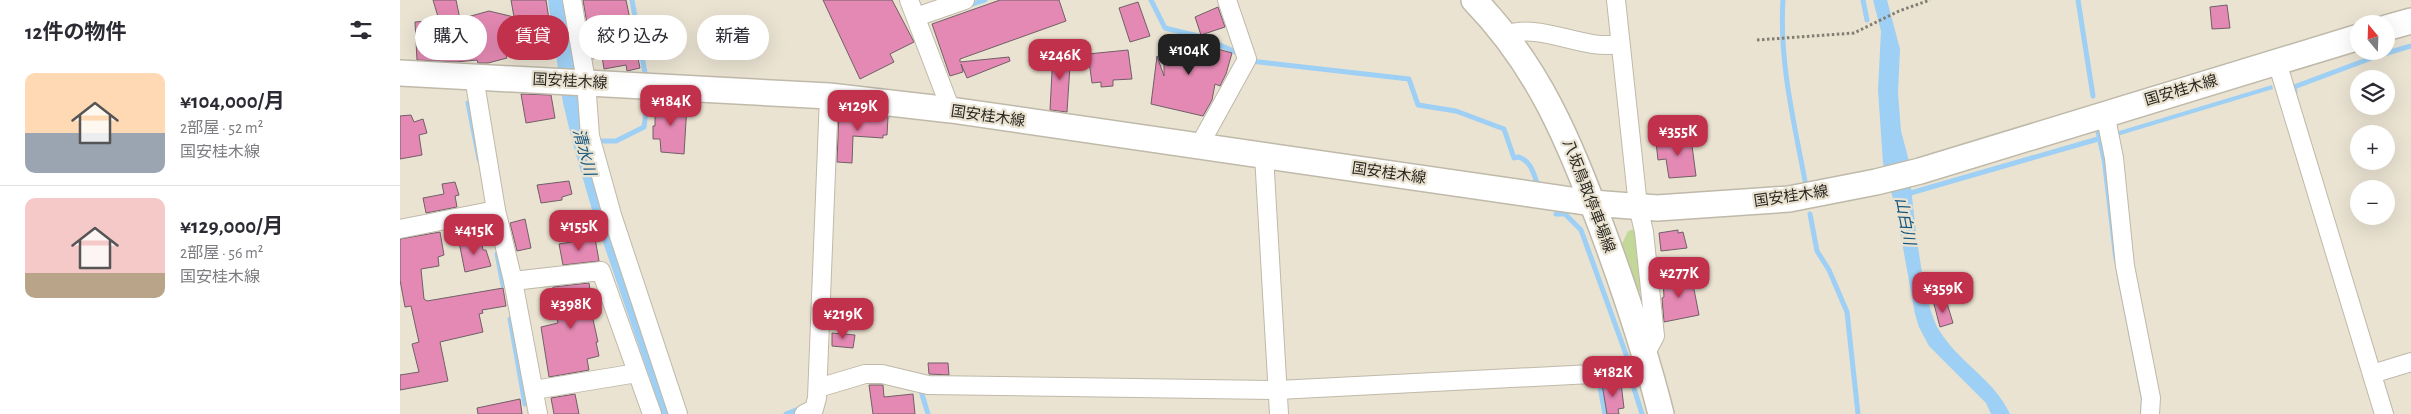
<!DOCTYPE html>
<html lang="ja">
<meta charset="utf-8">
<style>
body{margin:0;font-family:"Alegreya Sans","Noto Sans JP",sans-serif;background:#f7f7f7;color:#2b2b33;height:100vh;display:flex;flex-direction:column;font-size:19px;white-space:nowrap}
*{box-sizing:border-box;margin:0}
p{font-size:16px;color:#7c7c81}
.icon{flex:none;width:28px;height:28px;fill:none;stroke:currentColor;stroke-width:2;stroke-linecap:round;stroke-linejoin:round}
.map{position:relative;flex:1;overflow:hidden}
.details{display:flex;flex-direction:column;background:#fff;width:400px}
.details>*{flex:none}
.hud{position:absolute;left:15px;top:15px;width:475px;height:45px;display:flex;gap:10px}
.needle{width:32px;rotate:341deg}
.buttons{position:absolute;left:1950px;top:15px;display:grid;gap:10px}
.buttons a{display:grid;place-items:center;width:45px;height:45px;border-radius:50%;background:#fff;box-shadow:0 5px 20px #0002;font-size:25px}
.price{position:absolute;translate:-50% -42px;padding:0 11px;border-radius:10px;background:#c1314c;color:#fff;font-size:16px;line-height:32px;filter:drop-shadow(0 1px 2px #0008)}
.price::after{content:'';position:absolute;left:50%;top:30px;width:15px;height:11px;margin-left:-8px;background:inherit;clip-path:polygon(0 0,100% 0,50% 100%)}
.price.selected{background:#222;color:#fff}
ul{padding:0;list-style:none}
li{display:flex;align-items:center;gap:15px;height:125px;padding:0 25px}
li+li{border-top:1px solid #e1e1e2}
li span{display:grid;place-items:center;flex:none;width:140px;height:100px;border-radius:10px;color:#555}
li>.icon{margin-inline-start:auto}
span .icon{width:60px;height:60px;fill:#fffc;stroke-width:1}
li b{font-size:21px}
h2{display:flex;justify-content:space-between;align-items:center;height:60px;padding:0 25px;font-size:21px}
.tag{padding:0 18px;border-radius:22px;background:#fff;box-shadow:0 5px 20px #0002;font-size:18px;line-height:45px}
.tag.selected{background:#c1314c;color:#fff}
main{display:flex;flex:1;min-height:0}
.map>svg:first-child{display:block}
.green{fill:#c3d799}
.water{fill:#9ecff4}
.lines{fill:none;stroke-linecap:round;stroke-linejoin:round}
.stream{stroke:#9ecff4;stroke-width:5}
.building{fill:#e489b3;stroke:#706066}
.street-casing{stroke:#bfb9a9;stroke-width:20}
.secondary-casing{stroke:#bfb9a9;stroke-width:28}
.path{stroke:#837e73;stroke-width:3;stroke-dasharray:2.5 2.5;stroke-linecap:butt}
.street{stroke:#fff;stroke-width:18}
.secondary{stroke:#fff;stroke-width:25}
.labels{text-anchor:middle;stroke-width:4.5;stroke-linejoin:round;paint-order:stroke}
.street-label{font-size:15px;fill:#2b2822;stroke:#eae3d2}
.water-label{font-size:16px;font-style:italic;fill:#14567e;stroke:#eae3d2}
</style>
<main>
<section class="details">
<h2>12件の物件<svg class="icon" aria-label="filters" viewBox="0 0 24 24"><path d="M4 7h16M4 17h16"/><circle cx="9" cy="7" r="2"/><circle cx="15" cy="17" r="2"/></svg></h2>
<ul>
<li><span style="background:linear-gradient(#ffd9b3 60%,#9aa5b1 0)"><svg class="icon" aria-label="home" viewBox="0 0 24 24"><path d="M3 11l9-7 9 7M6 9v11h12V9"/></svg></span><div><b>¥104,000/月</b><p>2部屋 · 52 m²</p><p>国安桂木線</p></div></li>
<li><span style="background:linear-gradient(#f6c9c9 75%,#b9a48a 0)"><svg class="icon" aria-label="home" viewBox="0 0 24 24"><path d="M3 11l9-7 9 7M6 9v11h12V9"/></svg></span><div><b>¥129,000/月</b><p>2部屋 · 56 m²</p><p>国安桂木線</p></div></li>
</ul>
</section>
<div class="map">
<svg width="2011" height="414" viewBox="0 0 2011 414">
<rect width="100%" height="100%" fill="#eae3d2"/>
<path class="green" d="M1238,228L1246,289L1236,293L1220,248L1228,231Z"/>
<g class="water">
<path d="M148,0H166L177,69L275,414H262L192,210L173,144L163,103Z"/>
<path d="M1473,0H1487L1500,49L1498,93L1501,131L1513,176L1514,184L1511,187C1515,222 1522,301 1539,330C1558,362 1594,379 1610,414H1591L1586,403L1529,346L1519,327L1515,314L1496,209L1483,163L1478,90L1481,31Z"/>
<path d="M1872,85L1873,89L1717,136L1716,132Z"/>
<path d="M1694,125H1698L1707,162L1744,400L1743,414H1740L1741,399L1713,256L1702,162Z"/>
</g>
<g class="lines">
<g class="stream">
<path d="M232,0L245,73"/>
<path d="M751,0L765,28L802,37L840,54"/>
<path d="M1383,0C1379,61 1394,122 1405,181"/>
<path d="M1463,0L1467,20"/>
<path d="M1678,0L1693,96"/>
<path d="M567,6L585,0"/>
<path d="M851,61L1009,79L1018,105L1056,111L1104,129L1114,158L1119,157C1130,161 1133,171 1137,183"/>
<path d="M1895,92L1894,87L1977,56L2011,46"/>
<path d="M68,103L79,159"/>
<path d="M196,141H216L244,127L248,96"/>
<path d="M1507,194L1698,139"/>
<path d="M1156,214H1165L1181,230L1227,357"/>
<path d="M1410,214L1417,251L1429,270L1447,312L1458,414"/>
<path d="M91,227L94,239"/>
<path d="M97,254L103,285"/>
<path d="M110,319L125,404"/>
<path d="M1199,382L1205,414"/>
<path d="M1232,382L1242,414"/>
<path d="M521,391L528,414"/>
<path d="M386,414L401,408"/>
</g>
</g>
<g class="building">
<path d="M33,0H56L60,19L89,11L114,17L111,0H146L153,45L106,55L107,58L88,63H78L77,60L56,62L17,60L15,22L39,20Z"/>
<path d="M183,0H226L240,68L227,71L226,65L204,69L202,56L193,59Z"/>
<path d="M423,0H492L514,42L490,54L494,62L460,79Z"/>
<path d="M600,0H659L666,21L560,59V62L609,57L610,61L567,78L561,64L563,72L550,76L532,24Z"/>
<path d="M738,2L750,36L730,42L719,8Z"/>
<path d="M1827,5L1830,28L1812,29L1810,7Z"/>
<path d="M818,7L825,27L801,35L795,17Z"/>
<path d="M768,35L832,53L826,74L820,86L815,84L812,100L803,116L751,104L757,56L764,76V37L767,38Z"/>
<path d="M658,49L671,50L667,112L650,110L653,53H658Z"/>
<path d="M728,50L732,79L713,80V86L701,87V82L692,83L688,54Z"/>
<path d="M121,94L151,95L155,118L126,123Z"/>
<path d="M255,103L287,105L284,154L261,152L260,139H253V126H255Z"/>
<path d="M439,112L488,117L487,135H483V138L453,136L452,163L437,162Z"/>
<path d="M11,115L14,122L23,119L27,133L19,135L22,155L0,159V116Z"/>
<path d="M1291,138L1296,176L1269,178L1266,159L1258,160L1256,142Z"/>
<path d="M169,181L172,194L162,197V200L141,203L137,185Z"/>
<path d="M55,182L59,195L55,196L57,207L26,213L23,198L44,194L42,184Z"/>
<path d="M125,219L131,248L117,251L110,223Z"/>
<path d="M1278,230V233L1283,232L1287,248L1261,251L1259,233Z"/>
<path d="M40,232L44,255L38,257L39,266L21,269L24,299L27,301L103,288L106,306L82,310L83,313L79,314L83,332L40,342L48,381L0,390V375L19,372L12,344L19,342L11,306L5,307L0,280V239Z"/>
<path d="M195,238L199,261L163,265L159,244Z"/>
<path d="M74,239L75,245L82,244L83,250H86L91,266L65,272L59,242Z"/>
<path d="M1279,276L1280,281L1292,279L1299,315L1264,322L1262,298L1264,297L1263,279Z"/>
<path d="M189,283L191,296L198,295L201,313L192,315L198,342H196L199,356L187,359L189,370L149,377L141,327L158,323L150,292L153,291V287Z"/>
<path d="M1546,300L1553,323L1540,327L1534,304Z"/>
<path d="M432,333L455,335L453,348L432,346Z"/>
<path d="M528,363H548L549,375L529,374Z"/>
<path d="M1221,383L1224,408L1218,409L1219,414H1207L1202,384Z"/>
<path d="M469,385H483L484,397L513,394L515,414H473Z"/>
<path d="M175,394L179,414H154L151,398Z"/>
<path d="M120,399L122,414H78L77,408Z"/>
</g>
<g class="lines">
<defs>
<g id="street">
<path d="M172,0L186,81L190,136L212,215L278,414"/>
<path d="M509,0L551,110"/>
<path d="M1216,0L1238,206L1244,232L1255,336L1246,353"/>
<path d="M516,17L565,0"/>
<path d="M1105,35C1143,22 1181,51 1220,44"/>
<path d="M1877,62L1984,414"/>
<path d="M74,77L96,210L113,281L138,414"/>
<path d="M1705,113L1714,158L1725,266L1751,398L1750,414"/>
<path d="M799,146L847,59L827,0"/>
<path d="M864,155L879,414"/>
<path d="M0,229L96,210"/>
<path d="M113,281L201,271L252,414"/>
<path d="M1972,374L2011,362"/>
<path d="M418,388L465,374H482L528,385L878,390L1250,371"/>
<path d="M134,390L237,373"/>
<path d="M404,414L414,409L417,398L429,96"/>
</g>
<g id="secondary">
<path d="M1074,0C1140,68 1168,140 1201,226C1224,288 1245,350 1261,414"/>
<path d="M1986,28L2011,21"/>
<path d="M0,73L429,96L551,110L1192,203L1257,208L1389,199L1476,182L1520,171L1959,37"/>
</g>
</defs>
<use href="#street" class="street-casing"/>
<use href="#secondary" class="secondary-casing"/>
<path class="path" d="M1357,40L1454,33L1499,11L1530,0"/>
<use href="#street" class="street"/>
<use href="#secondary" class="secondary"/>
</g>
<g class="labels">
<g class="street-label">
<text transform="translate(170 81) rotate(3)" y="5">国安桂木線</text>
<text transform="translate(1781 90) rotate(-16)" y="5">国安桂木線</text>
<text transform="translate(588 116) rotate(8)" y="5">国安桂木線</text>
<text transform="translate(989 173) rotate(8)" y="5">国安桂木線</text>
<text transform="translate(1189 196) rotate(69)" y="5">八坂鳥取停車場線</text>
<text transform="translate(1391 196) rotate(-8)" y="5">国安桂木線</text>
</g>
<g class="water-label">
<text transform="translate(185 152) rotate(75)" y="6">清水川</text>
<text transform="translate(1506 221) rotate(79)" y="6">山白川</text>
</g>
</g>
</svg>
<div class="buttons">
<a><svg class="needle" viewBox="-14 -14 28 28"><path d="M0-13l5 13h-10z" fill="#e53935"/><path d="M0 13l5-13h-10z" fill="#7c7c81"/></svg></a>
<a><svg class="icon" aria-label="layers" viewBox="0 0 24 24"><path d="M12 4l9 5-9 5-9-5zM3 14l9 5 9-5"/></svg></a>
<a>+</a>
<a>−</a>
</div>
<b class="price selected" style="left:789px;top:76px">¥104K</b>
<b class="price" style="left:660px;top:81px">¥246K</b>
<b class="price" style="left:271px;top:127px">¥184K</b>
<b class="price" style="left:458px;top:132px">¥129K</b>
<b class="price" style="left:1278px;top:157px">¥355K</b>
<b class="price" style="left:179px;top:252px">¥155K</b>
<b class="price" style="left:74px;top:256px">¥415K</b>
<b class="price" style="left:1279px;top:299px">¥277K</b>
<b class="price" style="left:1543px;top:314px">¥359K</b>
<b class="price" style="left:171px;top:330px">¥398K</b>
<b class="price" style="left:443px;top:340px">¥219K</b>
<b class="price" style="left:1213px;top:398px">¥182K</b>
<div class="hud">
<a class="tag">購入</a>
<a class="tag selected">賃貸</a>
<a class="tag">絞り込み</a>
<a class="tag">新着</a>
</div>
</div>
</main>
